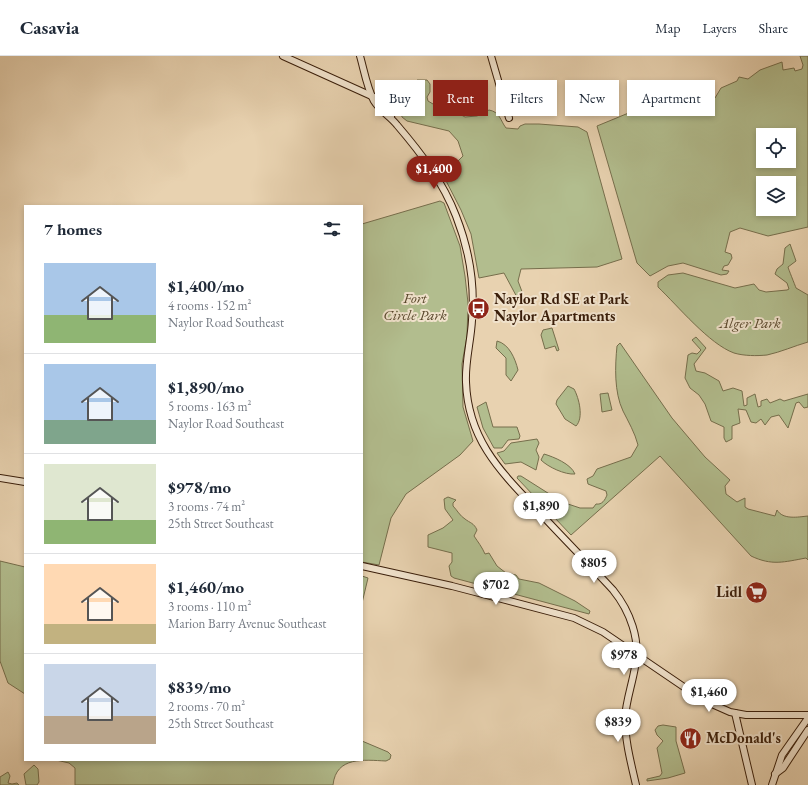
<!DOCTYPE html>
<meta charset="utf-8">
<style>
body{margin:0;font-family:"EB Garamond",serif;background:#f2f2f3;color:#1f2937;height:100vh;display:flex;flex-direction:column;font-size:15px;white-space:nowrap}
*{box-sizing:border-box;margin:0}
p{font-size:13px;color:#747a83}
.icon{flex:none;width:22px;height:22px;fill:none;stroke:currentColor;stroke-width:2;stroke-linecap:round;stroke-linejoin:round}
.map{position:relative;flex:1;overflow:hidden}
.side{position:absolute;left:24px;top:149px;width:339px;height:556px;display:flex;flex-direction:column;background:#fff;border-radius:0px;box-shadow:0 2px 6px #0003}
.side>*{flex:none}
.hud{position:absolute;left:375px;top:24px;width:373px;height:36px;display:flex;gap:8px}
.controls{position:absolute;left:756px;top:72px;display:grid;gap:8px}
.controls a{display:grid;place-items:center;width:40px;height:40px;border-radius:0px;background:#fff;box-shadow:0 2px 6px #0003;font-size:20px}
.price{position:absolute;translate:-50% -34px;padding:0 9px;border-radius:14px;background:#fff;color:#222;font-size:13px;line-height:26px;filter:drop-shadow(0 1px 2px #0008)}
.price::after{content:'';position:absolute;left:50%;top:24px;width:12px;height:9px;margin-left:-6px;background:inherit;clip-path:polygon(0 0,100% 0,50% 100%)}
.price.selected{background:#8f2418;color:#fff}
ul{padding:0;list-style:none}
li{display:flex;align-items:center;gap:12px;height:100px;padding:0 20px}
li+li{border-top:1px solid #e0e1e3}
li span{display:grid;place-items:center;flex:none;width:112px;height:80px;border-radius:0px;color:#555}
li>.icon{margin-inline-start:auto}
span .icon{width:48px;height:48px;fill:#fffc;stroke-width:1}
li b{font-size:17px}
h2{display:flex;justify-content:space-between;align-items:center;height:48px;padding:0 20px;font-size:17px}
.chip{padding:0 14px;border-radius:0px;background:#fff;box-shadow:0 2px 6px #0003;font-size:14px;line-height:36px}
.chip.selected{background:#8f2418;color:#fff}
header{display:flex;align-items:center;gap:24px;box-sizing:border-box;height:56px;padding:0 20px;background:#fff;border-bottom:1px solid #e0e1e3}
header strong{font-size:19px}
nav{display:flex;gap:22px;margin-inline-start:auto;font-size:14px}
.map>svg:first-child{display:block}
.green{fill:#b2bd8e;stroke:#766e4c;fill-rule:evenodd}
.lines{fill:none;stroke-linecap:round;stroke-linejoin:round}
.secondary-casing{stroke:#3a1e0a;stroke-width:8}
.secondary{stroke:#f0e2cc;stroke-width:6}
.labels{text-anchor:middle;stroke-width:4;stroke-linejoin:round;paint-order:stroke}
.park-label{font-size:15px;font-style:italic;fill:#58462b;stroke:#f0e2cc}
.poi-label{font-size:15px;font-weight:bold;fill:#3a1e0a;stroke:#f0e2cc;text-anchor:start}
</style>
<header>
<strong>Casavia</strong>
<nav><a>Map</a><a>Layers</a><a>Share</a></nav>
</header>
<div class="map">
<svg width="808" height="729" viewBox="0 0 808 729">
<rect width="100%" height="100%" fill="#e8d2b0"/>
<filter id="stains"><feTurbulence type="fractalNoise" baseFrequency=".005" numOctaves="4"/><feColorMatrix values="0 0 0 0 .2 0 0 0 0 .09 0 0 0 0 .02 0 0 0 .5 -.17"/></filter>
<radialGradient id="worn" r=".72"><stop offset=".6" stop-color="#630" stop-opacity="0"/><stop offset="1" stop-color="#630" stop-opacity=".3"/></radialGradient>
<g class="green">
<path d="M800,0H808V171L768,180L740,172L730,176L725,196L731,198L732,202L728,209L724,210L722,214L729,215L727,218L721,219L683,207L668,210L650,220L637,207L597,70L665,42H715L721,32L737,25L739,21L748,23L760,14L782,6L783,14L794,12L795,15L802,13L803,9ZM763,79H789V105H763ZM763,127H789V153H763Z"/>
<path d="M417,24H427L430,28V36L427,41L428,45L438,51L452,54L465,61L477,60L489,54C500,56 500,64 506,72L518,73L520,70L525,68H539L578,71L587,76L622,203L597,211L521,213L518,225L524,241L523,244L519,245L504,217L479,222L471,178L461,154L440,113L446,117L463,100L458,85L449,75L407,65L402,61L400,53L413,39L415,26Z"/>
<path d="M440,145L444,147L460,190L465,220L468,247L467,280L462,308L463,351L473,385L460,399L406,438L391,462L379,509L362,506V168Z"/>
<path d="M790,188L796,205L788,211C788,212 795,229 796,232L808,239V286C794,290 781,296 767,299C757,300 744,300 734,297C709,288 678,250 658,231V226L668,219L683,217L735,232L754,228L759,234L766,236L787,234L789,233L787,227L775,218L777,213L783,208L785,192Z"/>
<path d="M552,272L559,294L557,295L555,290L545,293L541,279L543,274Z"/>
<path d="M696,281L706,292L694,308L696,315L705,317L719,325L723,335L733,332L742,335L744,350L747,349V342L755,338L758,351L761,350V345L767,343L770,347L780,343L784,345L808,338V351L804,352L799,346L796,347L788,372L779,359L771,361L765,369L761,363L756,367L751,366L746,354L738,353L740,367L732,370V383L726,386L724,382V371L711,365L705,348L699,339L690,332L685,322L688,299L692,297L697,298L701,294L692,284Z"/>
<path d="M497,285C509,288 515,302 518,314L511,325L506,319V302L496,292Z"/>
<path d="M620,287L672,362L705,401L730,424L725,430L726,438L737,446L745,442V451L748,453L775,460L777,454C783,464 798,461 808,460V504L806,502C784,506 772,510 751,500L660,400L571,479L517,422L518,420H521L551,439L568,448L580,452H593L596,448C602,449 605,444 607,439L606,435L588,428L587,423L593,420L597,413L631,401L638,389C635,377 628,365 623,355C614,336 615,310 617,290Z"/>
<path d="M568,330L574,333C579,342 584,362 576,370L565,363L556,348L557,344Z"/>
<path d="M608,337L612,354L602,356L600,338Z"/>
<path d="M486,346L493,371H517L520,380L519,383L508,384L502,392H494L483,372L477,351Z"/>
<path d="M537,383L539,387L536,394L539,401L536,414L521,406L505,408L497,397L504,395L511,387Z"/>
<path d="M544,398C554,401 571,408 575,418C565,419 548,411 541,404Z"/>
<path d="M448,441L456,444L453,447V450C457,454 460,460 465,463C470,467 474,467 477,474L474,480C478,486 482,491 485,498L489,497L497,510L506,517L516,519L519,523L539,527L575,545L590,555L589,558L454,522L451,520L449,510L452,506V497L428,491V479L443,472L453,464L445,453L444,443Z"/>
<path d="M0,505L25,511V638L8,627L0,605Z"/>
<path d="M362,520L368,522L362,547Z"/>
<path d="M663,669L676,671V685L685,717L668,722L647,725V723L660,720L662,717L657,692L663,685L657,679L655,674L658,670Z"/>
<path d="M362,685L388,696L391,699L390,703L386,705C364,704 336,700 333,729H75V712L69,707L56,704H362Z"/>
<path d="M34,709L38,713L39,726L37,729H26L24,718Z"/>
<path d="M8,716L10,720L8,727L12,728L17,727L19,729H0V721Z"/>
</g>
<g class="lines">
<defs>
<g id="secondary">
<path d="M283,0L376,42L391,60"/>
<path d="M360,0C364,14 367,32 374,45C380,55 390,60 397,69C421,97 443,126 456,160C469,193 475,229 472,264C471,285 465,305 466,326C468,385 502,417 540,457C564,483 589,508 613,534C630,555 641,584 635,611C632,629 626,645 625,662C625,685 631,707 636,729"/>
<path d="M491,0L509,62"/>
<path d="M0,422L25,426"/>
<path d="M362,510L452,530L574,562L603,576L703,644L730,656L746,659H808"/>
<path d="M735,657L752,729"/>
<path d="M775,718L783,712L808,674"/>
<path d="M772,729L782,699L808,662"/>
</g>
</defs>
<use href="#secondary" class="secondary-casing"/>
<use href="#secondary" class="secondary"/>
</g>
<defs>
<symbol id="bus-disc" viewBox="-11 -11 22 22"><circle r="9.5" fill="#8f2418" stroke="#f0e2cc"/><path d="M-5-6H5V4H4V6H2V4H-2V6H-4V4H-5ZM-3.5-4V0h7V-4ZM-3.5 1.2v1.5H-2V1.2ZM2 1.2v1.5H3.5V1.2Z" fill="#fff"/></symbol>
<symbol id="supermarket-disc" viewBox="-11 -11 22 22"><circle r="9.5" fill="#8f2418" stroke="#f0e2cc"/><path d="M-6-5.5h2.5l.6 2H6L4.5 2H-2.5L-4.4-4H-6ZM-1.5 3.2a1.3 1.3 0 1 0 .1 0ZM3 3.2a1.3 1.3 0 1 0 .1 0Z" fill="#fff"/></symbol>
<symbol id="restaurant-disc" viewBox="-11 -11 22 22"><circle r="9.5" fill="#8f2418" stroke="#f0e2cc"/><path d="M-5-6h1v4h1v-4h1v4h1v-4h1v5L-1.5 .5V6h-2V.5L-5-1ZM5-6V6H3V1.5H1.5Q1.5-4 5-6Z" fill="#fff"/></symbol>
</defs>
<g fill-rule="evenodd">
<use href="#bus-disc" x="466" y="240" width="25" height="25"/>
<use href="#supermarket-disc" x="744" y="524" width="25" height="25"/>
<use href="#restaurant-disc" x="678" y="670" width="25" height="25"/>
</g>
<g class="labels">
<g class="park-label">
<text x="415" y="247">Fort<tspan x="415" dy="17">Circle Park</tspan></text>
<text x="750" y="272">Alger Park</text>
</g>
<g class="poi-label">
<text x="494" y="248">Naylor Rd SE at Park<tspan x="494" dy="17">Naylor Apartments</tspan></text>
<text x="742" y="541" text-anchor="end">Lidl</text>
<text x="706" y="687">McDonald's</text>
</g>
</g>
<rect width="100%" height="100%" filter="url(#stains)"/>
<rect width="100%" height="100%" fill="url(#worn)"/>
</svg>
<div class="controls">
<a><svg class="icon" aria-label="locate" viewBox="0 0 24 24"><circle cx="12" cy="12" r="6"/><path d="M12 2v4M12 18v4M2 12h4M18 12h4"/></svg></a>
<a><svg class="icon" aria-label="layers" viewBox="0 0 24 24"><path d="M12 4l9 5-9 5-9-5zM3 14l9 5 9-5"/></svg></a>
</div>
<b class="price selected" style="left:434px;top:134px">$1,400</b>
<b class="price" style="left:541px;top:471px">$1,890</b>
<b class="price" style="left:594px;top:528px">$805</b>
<b class="price" style="left:496px;top:550px">$702</b>
<b class="price" style="left:624px;top:620px">$978</b>
<b class="price" style="left:709px;top:657px">$1,460</b>
<b class="price" style="left:618px;top:687px">$839</b>
<div class="hud">
<a class="chip">Buy</a>
<a class="chip selected">Rent</a>
<a class="chip">Filters</a>
<a class="chip">New</a>
<a class="chip">Apartment</a>
</div>
<section class="side">
<h2>7 homes<svg class="icon" aria-label="filters" viewBox="0 0 24 24"><path d="M4 7h16M4 17h16"/><circle cx="9" cy="7" r="2"/><circle cx="15" cy="17" r="2"/></svg></h2>
<ul>
<li><span style="background:linear-gradient(#a9c7e8 65%,#8fb573 0)"><svg class="icon" aria-label="home" viewBox="0 0 24 24"><path d="M3 11l9-7 9 7M6 9v11h12V9"/></svg></span><div><b>$1,400/mo</b><p>4 rooms · 152 m²</p><p>Naylor Road Southeast</p></div></li>
<li><span style="background:linear-gradient(#a9c7e8 70%,#7fa58c 0)"><svg class="icon" aria-label="home" viewBox="0 0 24 24"><path d="M3 11l9-7 9 7M6 9v11h12V9"/></svg></span><div><b>$1,890/mo</b><p>5 rooms · 163 m²</p><p>Naylor Road Southeast</p></div></li>
<li><span style="background:linear-gradient(#dfe7d0 70%,#8fb573 0)"><svg class="icon" aria-label="home" viewBox="0 0 24 24"><path d="M3 11l9-7 9 7M6 9v11h12V9"/></svg></span><div><b>$978/mo</b><p>3 rooms · 74 m²</p><p>25th Street Southeast</p></div></li>
<li><span style="background:linear-gradient(#ffd9b3 75%,#c2b280 0)"><svg class="icon" aria-label="home" viewBox="0 0 24 24"><path d="M3 11l9-7 9 7M6 9v11h12V9"/></svg></span><div><b>$1,460/mo</b><p>3 rooms · 110 m²</p><p>Marion Barry Avenue Southeast</p></div></li>
<li><span style="background:linear-gradient(#c9d6e8 65%,#b9a48a 0)"><svg class="icon" aria-label="home" viewBox="0 0 24 24"><path d="M3 11l9-7 9 7M6 9v11h12V9"/></svg></span><div><b>$839/mo</b><p>2 rooms · 70 m²</p><p>25th Street Southeast</p></div></li>
</ul>
</section>
</div>
